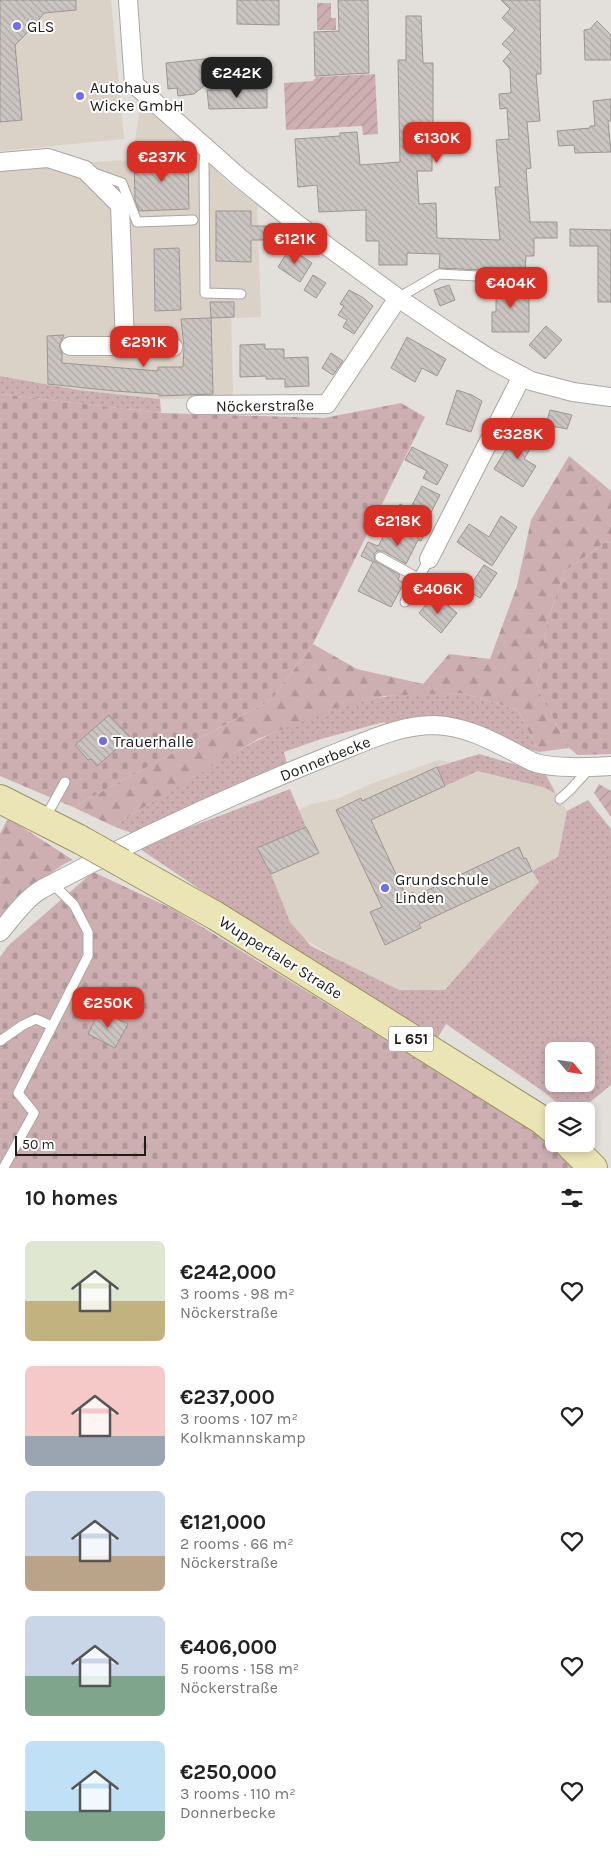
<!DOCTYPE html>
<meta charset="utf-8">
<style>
body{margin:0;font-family:Karla,sans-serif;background:#f6f6f6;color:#222;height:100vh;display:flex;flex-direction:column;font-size:19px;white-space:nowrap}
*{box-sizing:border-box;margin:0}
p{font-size:16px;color:#767676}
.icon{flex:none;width:28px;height:28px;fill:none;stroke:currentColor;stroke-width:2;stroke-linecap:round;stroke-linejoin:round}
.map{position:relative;height:1168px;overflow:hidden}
.sheet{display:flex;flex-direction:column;background:#fff;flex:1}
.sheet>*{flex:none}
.needle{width:32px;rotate:119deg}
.fabs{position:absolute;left:545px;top:1042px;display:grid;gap:10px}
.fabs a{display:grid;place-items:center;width:50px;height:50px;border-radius:8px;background:#fff;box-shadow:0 2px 8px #0003;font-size:25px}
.scale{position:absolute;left:15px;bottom:12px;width:131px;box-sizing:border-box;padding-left:5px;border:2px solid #1f1d1c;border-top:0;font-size:14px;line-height:18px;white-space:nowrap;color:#1f1d1c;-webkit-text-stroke:4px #fff;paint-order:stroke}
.price{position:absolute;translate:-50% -42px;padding:0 11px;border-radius:10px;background:#d93025;color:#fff;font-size:16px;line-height:32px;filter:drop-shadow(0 1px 2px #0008)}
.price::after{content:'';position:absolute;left:50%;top:30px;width:15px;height:11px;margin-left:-8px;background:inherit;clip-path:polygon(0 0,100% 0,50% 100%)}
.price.selected{background:#222;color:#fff}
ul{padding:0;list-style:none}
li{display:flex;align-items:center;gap:15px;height:125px;padding:0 25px}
li span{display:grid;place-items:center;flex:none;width:140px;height:100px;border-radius:8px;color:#555}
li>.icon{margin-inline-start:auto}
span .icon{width:60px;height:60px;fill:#fffc;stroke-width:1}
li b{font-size:21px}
h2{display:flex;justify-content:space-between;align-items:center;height:60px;padding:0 25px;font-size:21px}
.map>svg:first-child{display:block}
.built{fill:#dad1c7}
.grass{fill:url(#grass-dots);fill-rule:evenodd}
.forest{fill:url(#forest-firs)}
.cemetery{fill:url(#cemetery-stones)}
.garden{fill:url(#garden-furrows)}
.building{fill:url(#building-back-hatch);stroke:#9b9593}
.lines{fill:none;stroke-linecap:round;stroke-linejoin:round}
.service-casing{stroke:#aaa7a2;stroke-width:11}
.minor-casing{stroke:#aaa7a2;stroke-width:20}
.primary-casing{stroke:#9b9360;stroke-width:30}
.service{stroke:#fff;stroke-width:9}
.minor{stroke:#fff;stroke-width:18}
.primary{stroke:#ebe5b6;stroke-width:28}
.primary-bridge-casing{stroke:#9b9360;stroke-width:30;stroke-linecap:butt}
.primary-bridge{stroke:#ebe5b6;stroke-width:28}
.poi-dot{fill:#706de7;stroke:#fff;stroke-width:2}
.labels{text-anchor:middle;stroke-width:4;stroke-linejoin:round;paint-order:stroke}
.shield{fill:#fff;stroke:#626160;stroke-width:1}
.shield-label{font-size:15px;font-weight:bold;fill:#1f1d1c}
.poi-label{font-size:16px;fill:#1f1d1c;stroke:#fff;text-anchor:start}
.street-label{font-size:16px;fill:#1f1d1c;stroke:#fff}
</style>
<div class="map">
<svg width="611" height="1168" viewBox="0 0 611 1168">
<defs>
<pattern id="grass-dots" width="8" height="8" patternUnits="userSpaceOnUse" patternTransform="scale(1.25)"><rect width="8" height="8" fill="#cdafb2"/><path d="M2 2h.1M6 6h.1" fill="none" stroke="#b09698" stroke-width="1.8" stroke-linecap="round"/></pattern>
<pattern id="forest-firs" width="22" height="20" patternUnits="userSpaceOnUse" patternTransform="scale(1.25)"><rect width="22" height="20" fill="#cdafb2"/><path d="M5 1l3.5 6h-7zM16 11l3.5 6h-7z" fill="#b09698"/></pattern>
<pattern id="cemetery-stones" width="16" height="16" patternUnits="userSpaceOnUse" patternTransform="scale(1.25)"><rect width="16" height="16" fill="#cdafb2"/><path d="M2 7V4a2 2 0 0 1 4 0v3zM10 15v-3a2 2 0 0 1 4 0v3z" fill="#b09698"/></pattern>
<pattern id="garden-furrows" width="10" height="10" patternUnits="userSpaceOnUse" patternTransform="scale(1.25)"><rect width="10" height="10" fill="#cdafb2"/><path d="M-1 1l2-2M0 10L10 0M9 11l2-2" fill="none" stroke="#b09698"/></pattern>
<pattern id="building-back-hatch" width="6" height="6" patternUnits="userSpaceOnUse" patternTransform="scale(1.25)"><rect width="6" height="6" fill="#cbc5c2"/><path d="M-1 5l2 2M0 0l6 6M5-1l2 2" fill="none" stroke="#aea9a6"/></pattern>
</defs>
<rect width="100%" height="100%" fill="#e3dfda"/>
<g class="built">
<path d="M0,0H111L124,139L0,151Z"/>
<path d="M143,90L226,181L257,204L261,317L231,318L233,398L160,399L78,390L0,376V167L132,160Z"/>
<path d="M439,760L551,783L567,811L582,848L446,1024L203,878L216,848L311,804L337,799L373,783Z"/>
</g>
<g class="grass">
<path d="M0,376L78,390L160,399L161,413L0,394Z"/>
<path d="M463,693L518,710L539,752L489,739L437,733L399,735L384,722L321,739L284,752L287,764L239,783L230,796L137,835L113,826C195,776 286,712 383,697C409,692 437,694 463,693Z"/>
<path d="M479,754L545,773L555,793L543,787L478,771L445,786L437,767Z"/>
<path d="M290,789L306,827L258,848L271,874L290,922L311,946L399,990H445L539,882L532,871L558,857L567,811L588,800L611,829V1085L579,1111H567L544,1092L446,1024L437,1039L210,896L137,847ZM554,1051H586V1084H554Z"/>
</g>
<g class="forest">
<path d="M569,456L611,491V543L607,541L565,571L548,619L537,688L569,748L539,752L518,710L463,693L384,696L333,709L258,739L198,774L113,826L73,807L271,700L313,644L357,669L423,684L449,654L490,659L517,586L531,520Z"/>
<path d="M8,818L73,860C51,867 17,906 0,924V834Z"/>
</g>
<g class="cemetery">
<path d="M0,394L161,413L324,418L401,403L425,417L313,644L271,700L73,807L0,776Z"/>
<path d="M607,541L611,543V754L578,755L569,748L537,688L548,619L565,571Z"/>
<path d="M93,872L173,909L553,1143L576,1168H0V957L9,945Z"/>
</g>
<g class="garden">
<path d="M317,3H331V18H336V30H317Z"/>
<path d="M375,74L378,134L363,135L362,126L286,130L284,83L313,81L316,77Z"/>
<path d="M599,784L611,791V817L594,793Z"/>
</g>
<g class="building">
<path d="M0,0H76V10L44,13L30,30L15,45L22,120L0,122Z"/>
<path d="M237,0H279V25L237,24Z"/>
<path d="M338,0H368L369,73L315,76L314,32L339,31Z"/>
<path d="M501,0H540L541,74H536L540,121L527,122L531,168L526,169L530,222H557V238H534V256H526L525,272L439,268L440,254L407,253V265H379V241H366V210L319,212L317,185L298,187L295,139L340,136V133L357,132L360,165L400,162L398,60H406V16H421L423,63H433V130H432V171H417L419,204L436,203L437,238L500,240L495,187H500L496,140L509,139L507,108L500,109L499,94L511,93L510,69L503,61L511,52L502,44L515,30L502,18L510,9Z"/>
<path d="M597,21L611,35V60H585L584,30L590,29Z"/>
<path d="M213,58L215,77L194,94L178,96L177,88L168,89L166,63Z"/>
<path d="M267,89V108L209,109L207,90Z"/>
<path d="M611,99V121H608L611,152L575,153L574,145L559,146L557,131L590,128V126H595L593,101Z"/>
<path d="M188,156L189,209L139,211L135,200L134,157Z"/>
<path d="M216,211H251V226H266L267,240H251V262L216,261Z"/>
<path d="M570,229L611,230V302H598V246H570Z"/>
<path d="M179,248L181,310L155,311L154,249Z"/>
<path d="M290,248L312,263L300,282L278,267Z"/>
<path d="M313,275L326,283L316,298L304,290Z"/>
<path d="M496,283L525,285L524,292H529V332H492V312H496Z"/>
<path d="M449,285L455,300L440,306L434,290Z"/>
<path d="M349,290L362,297L373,306L354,334L343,327L347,320L338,315L344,306L340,304Z"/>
<path d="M210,302H234V317L211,318Z"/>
<path d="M211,318L213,394L159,396V394L115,391L48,384L47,336L64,335L59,346L62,353V363L158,371V367H183L184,347L181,319Z"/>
<path d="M546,326L562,340L545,359L529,345Z"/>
<path d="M407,337L446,359L437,376L422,368L415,382L391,368Z"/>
<path d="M265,344V349H284V358L308,357L309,386L285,387V379H266V376L240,377V345Z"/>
<path d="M331,353L343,361L333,375L322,368Z"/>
<path d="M457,390L472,395L482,401L471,432L446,424Z"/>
<path d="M550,410L572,415L567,429L546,425Z"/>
<path d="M525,428L538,436L524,459L536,466L523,487L494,469L507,448L512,451Z"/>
<path d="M412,447L448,465L437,485L423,478L427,471L405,460Z"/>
<path d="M422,486L440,495L425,524L429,526L421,541L418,540L406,564L383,551H377L374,554L375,561L400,575L398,580L404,583L391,607L358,591L373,562L361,556L368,542L378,546L390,525L389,521L395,519L393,512L397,510L400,504L410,509Z"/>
<path d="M501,516L517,527L492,566L457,542L469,524L489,537Z"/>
<path d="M484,565L497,573L480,598L467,590Z"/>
<path d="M431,599L439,605L443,601L457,613L441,633L419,613Z"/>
<path d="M109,715L130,737L97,766L91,759L88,760L75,745Z"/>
<path d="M437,767L445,786L371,820L406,896L413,892L415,896L519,847L524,859L526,858L532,871L419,924L421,928L385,945L370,912L382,907L336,810L361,798L362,801Z"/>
<path d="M306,827L319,853L271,874L257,848Z"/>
<path d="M100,1010L128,1024L115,1048L88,1034Z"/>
</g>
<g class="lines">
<defs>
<g id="service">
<path d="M206,147L204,163L205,293L241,294"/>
<path d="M94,173L122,183L137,222L193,220"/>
<path d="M398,298L439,274L536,279"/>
<path d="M380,557L418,578"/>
<path d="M405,602L429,559"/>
<path d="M560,799L570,790L591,767"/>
<path d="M44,820L65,782"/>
<path d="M0,1041L23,1025L36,1019L52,1026"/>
<path d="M4,1167L34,1113L18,1093L88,956V932L74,905L54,885"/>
</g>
<g id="minor">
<path d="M128,0L134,84L240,178L297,224L398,298L453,335L492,360L531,381L573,392L611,397"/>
<path d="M0,162L48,158L85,170L120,205L125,346L173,347"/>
<path d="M70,346H125"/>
<path d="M196,405L327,404L398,298"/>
<path d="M429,559L522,376"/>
<path d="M0,932C12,918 26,898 42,889C134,840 229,796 326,757C361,744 396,725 434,725C463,726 487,738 512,751C520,755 528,760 536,763C557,769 589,767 611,766"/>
</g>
<g id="primary">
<path d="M0,799L79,839"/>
<path d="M122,863L216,916L542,1120L554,1130"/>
<path d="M569,1144L593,1168"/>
</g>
</defs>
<use href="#service" class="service-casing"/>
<use href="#minor" class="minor-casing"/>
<use href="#primary" class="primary-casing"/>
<use href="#service" class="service"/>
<use href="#minor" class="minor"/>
<use href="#primary" class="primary"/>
<defs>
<path id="primary-bridge" d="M79,839L122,863"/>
</defs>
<use href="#primary-bridge" class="primary-bridge-casing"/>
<use href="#primary-bridge" class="primary-bridge"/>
</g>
<g class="poi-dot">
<circle cx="17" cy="26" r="5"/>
<circle cx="80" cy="96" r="5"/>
<circle cx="103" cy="741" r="5"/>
<circle cx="385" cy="888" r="5"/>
</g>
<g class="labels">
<rect class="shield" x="388.5" y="1026.5" width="45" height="25" rx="4"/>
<g class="shield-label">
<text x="411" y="1044">L 651</text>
</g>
<g class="poi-label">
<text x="27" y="32">GLS</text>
<text x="90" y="93">Autohaus<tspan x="90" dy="18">Wicke GmbH</tspan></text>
<text x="113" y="747">Trauerhalle</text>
<text x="395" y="885">Grundschule<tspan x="395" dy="18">Linden</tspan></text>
</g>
<g class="street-label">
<text transform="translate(265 405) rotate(-1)" y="6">Nöckerstraße</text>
<text transform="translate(325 758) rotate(-22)" y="6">Donnerbecke</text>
<text transform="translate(281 957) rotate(32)" y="6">Wuppertaler Straße</text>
</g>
</g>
</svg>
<div class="fabs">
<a><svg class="needle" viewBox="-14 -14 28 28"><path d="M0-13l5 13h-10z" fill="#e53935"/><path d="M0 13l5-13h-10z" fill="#767676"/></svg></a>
<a><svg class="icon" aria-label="layers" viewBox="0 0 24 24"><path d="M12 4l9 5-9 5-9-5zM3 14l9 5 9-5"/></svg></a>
</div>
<div class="scale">50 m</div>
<b class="price selected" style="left:237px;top:99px">€242K</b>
<b class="price" style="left:437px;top:164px">€130K</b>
<b class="price" style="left:162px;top:183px">€237K</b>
<b class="price" style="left:295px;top:265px">€121K</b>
<b class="price" style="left:511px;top:309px">€404K</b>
<b class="price" style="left:144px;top:368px">€291K</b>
<b class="price" style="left:518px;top:460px">€328K</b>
<b class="price" style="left:398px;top:547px">€218K</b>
<b class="price" style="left:438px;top:615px">€406K</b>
<b class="price" style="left:108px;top:1029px">€250K</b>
</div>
<section class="sheet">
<h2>10 homes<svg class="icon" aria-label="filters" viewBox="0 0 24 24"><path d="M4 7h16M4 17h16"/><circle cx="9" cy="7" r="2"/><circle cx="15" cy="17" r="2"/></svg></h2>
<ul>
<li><span style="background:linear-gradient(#dfe7d0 60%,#c2b280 0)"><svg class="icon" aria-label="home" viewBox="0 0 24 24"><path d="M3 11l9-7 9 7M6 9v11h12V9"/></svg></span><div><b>€242,000</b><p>3 rooms · 98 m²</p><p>Nöckerstraße</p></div><svg class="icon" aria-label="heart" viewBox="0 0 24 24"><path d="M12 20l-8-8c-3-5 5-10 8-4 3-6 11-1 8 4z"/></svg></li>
<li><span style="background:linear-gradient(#f6c9c9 70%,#9aa5b1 0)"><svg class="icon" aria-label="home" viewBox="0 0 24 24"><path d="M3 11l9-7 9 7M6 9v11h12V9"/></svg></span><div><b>€237,000</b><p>3 rooms · 107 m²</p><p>Kolkmannskamp</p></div><svg class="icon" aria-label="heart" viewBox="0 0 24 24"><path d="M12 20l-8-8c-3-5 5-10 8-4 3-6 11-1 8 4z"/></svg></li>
<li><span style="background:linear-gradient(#c9d6e8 65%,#b9a48a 0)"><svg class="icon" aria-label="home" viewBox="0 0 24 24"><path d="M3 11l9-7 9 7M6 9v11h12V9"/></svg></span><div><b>€121,000</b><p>2 rooms · 66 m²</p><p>Nöckerstraße</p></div><svg class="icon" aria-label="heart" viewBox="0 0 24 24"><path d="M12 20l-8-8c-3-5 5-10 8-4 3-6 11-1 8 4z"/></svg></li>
<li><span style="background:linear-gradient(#c9d6e8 60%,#7fa58c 0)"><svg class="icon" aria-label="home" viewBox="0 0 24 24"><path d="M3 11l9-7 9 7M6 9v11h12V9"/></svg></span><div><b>€406,000</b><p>5 rooms · 158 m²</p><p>Nöckerstraße</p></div><svg class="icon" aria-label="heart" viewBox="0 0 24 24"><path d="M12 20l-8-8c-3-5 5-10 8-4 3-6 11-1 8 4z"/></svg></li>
<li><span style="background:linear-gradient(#bfe0f5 70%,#7fa58c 0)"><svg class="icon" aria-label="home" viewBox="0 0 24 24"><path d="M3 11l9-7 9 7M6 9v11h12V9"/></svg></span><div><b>€250,000</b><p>3 rooms · 110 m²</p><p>Donnerbecke</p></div><svg class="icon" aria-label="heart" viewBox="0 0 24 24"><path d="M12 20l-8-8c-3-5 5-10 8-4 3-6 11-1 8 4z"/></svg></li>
</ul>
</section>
